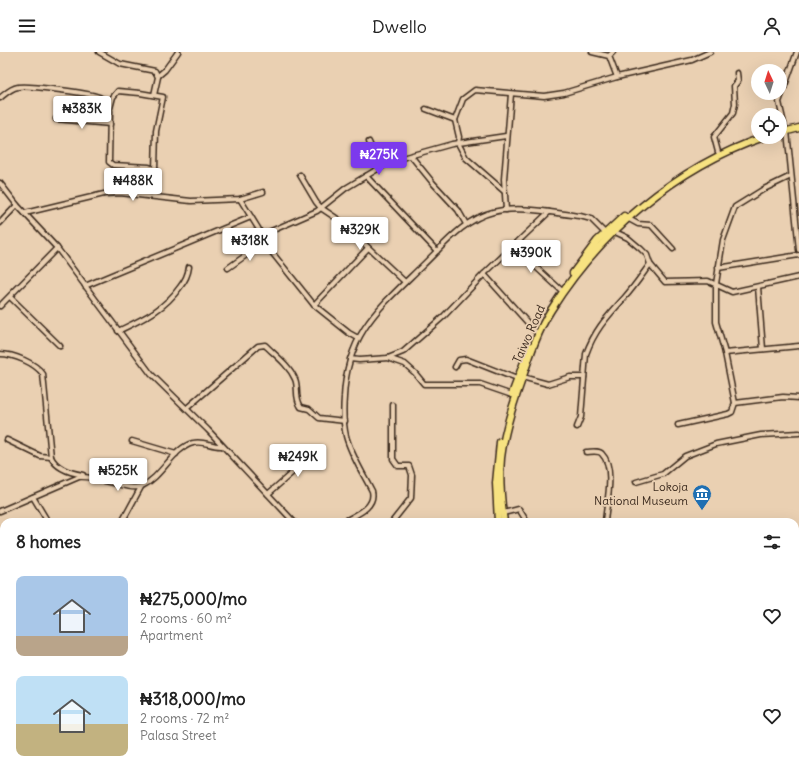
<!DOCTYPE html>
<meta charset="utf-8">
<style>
body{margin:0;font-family:Delius,sans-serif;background:#f6f6f6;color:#222;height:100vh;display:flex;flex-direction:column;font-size:15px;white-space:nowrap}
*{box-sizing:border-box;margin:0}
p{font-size:13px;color:#767676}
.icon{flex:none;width:22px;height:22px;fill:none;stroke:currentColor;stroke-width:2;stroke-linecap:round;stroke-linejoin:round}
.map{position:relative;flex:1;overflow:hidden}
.details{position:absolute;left:0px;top:466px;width:799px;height:256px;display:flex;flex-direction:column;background:#fff;border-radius:12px 12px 0 0;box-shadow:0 4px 16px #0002}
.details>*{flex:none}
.needle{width:26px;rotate:356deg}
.fabs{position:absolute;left:751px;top:12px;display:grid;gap:8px}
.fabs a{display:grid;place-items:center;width:36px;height:36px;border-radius:50%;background:#fff;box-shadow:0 4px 16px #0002;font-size:20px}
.price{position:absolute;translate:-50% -34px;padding:0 9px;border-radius:4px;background:#fff;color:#222;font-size:13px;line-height:26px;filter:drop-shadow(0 1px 2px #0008)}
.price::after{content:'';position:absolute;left:50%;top:24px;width:12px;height:9px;margin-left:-6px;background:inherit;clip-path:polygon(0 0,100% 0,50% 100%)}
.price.active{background:#7c3aed;color:#fff}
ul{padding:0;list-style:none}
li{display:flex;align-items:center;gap:12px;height:100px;padding:0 16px}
li span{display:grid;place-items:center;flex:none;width:112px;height:80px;border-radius:8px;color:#555}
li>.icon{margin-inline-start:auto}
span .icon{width:48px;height:48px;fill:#fffc;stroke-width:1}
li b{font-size:17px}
h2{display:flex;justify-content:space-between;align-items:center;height:48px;padding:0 16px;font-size:17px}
header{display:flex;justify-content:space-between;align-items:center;height:52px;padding:0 16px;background:#fff;font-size:18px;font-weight:600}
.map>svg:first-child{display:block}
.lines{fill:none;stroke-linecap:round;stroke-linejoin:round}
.minor-casing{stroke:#3b2a1e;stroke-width:7}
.tertiary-casing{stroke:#3b2a1e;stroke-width:8}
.primary-casing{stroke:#3b2a1e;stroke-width:9}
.minor{stroke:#ead0b2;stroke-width:4}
.tertiary{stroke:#ead0b2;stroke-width:5}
.primary{stroke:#f7e281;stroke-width:6}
.labels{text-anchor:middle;stroke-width:3.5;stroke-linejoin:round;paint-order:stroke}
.street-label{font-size:12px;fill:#3b2a1e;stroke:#ead0b2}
.poi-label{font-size:12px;fill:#3b2a1e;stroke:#ead0b2;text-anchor:end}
</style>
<header><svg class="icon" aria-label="menu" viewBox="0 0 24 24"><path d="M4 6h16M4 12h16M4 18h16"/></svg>Dwello<svg class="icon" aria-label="person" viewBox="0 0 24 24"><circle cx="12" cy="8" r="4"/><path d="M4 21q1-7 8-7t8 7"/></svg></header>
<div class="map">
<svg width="799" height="722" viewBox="0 0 799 722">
<rect width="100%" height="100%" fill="#ead0b2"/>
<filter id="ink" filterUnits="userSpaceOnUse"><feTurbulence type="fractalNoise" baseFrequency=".025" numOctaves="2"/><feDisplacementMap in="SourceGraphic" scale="8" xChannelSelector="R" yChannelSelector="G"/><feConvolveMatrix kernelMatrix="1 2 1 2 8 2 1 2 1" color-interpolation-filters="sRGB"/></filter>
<g filter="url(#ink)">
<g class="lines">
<defs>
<g id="minor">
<path d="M99,0L120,12L155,19L158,25L154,43"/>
<path d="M592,0L609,4L617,25"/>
<path d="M609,4L613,0"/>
<path d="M158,24L165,18L178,0"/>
<path d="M0,46C6,41 11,36 18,35C28,33 89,41 99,45C105,48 108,53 110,59L109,110L113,113L149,115L154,117V144"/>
<path d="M110,56L113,45L118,39L140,41L163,45L156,79L155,118"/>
<path d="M426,57L455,68L463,47L475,38L544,44L564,41L617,25L692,8L710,0"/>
<path d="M56,67L110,72"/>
<path d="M455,68L459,85L458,91L466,106L504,139"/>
<path d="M785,76L779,50L797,0"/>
<path d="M787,79L799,198"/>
<path d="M369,90L379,114"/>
<path d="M718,100L714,85L733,61L735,52L734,34L738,29L737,21"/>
<path d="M411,104L433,131L458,158L466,172"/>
<path d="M300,123L316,150L321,156L339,168L405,230"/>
<path d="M366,124L437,199"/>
<path d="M0,131L17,153L57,196L151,322L208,378L294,470"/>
<path d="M240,147L258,176L266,193L314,253L349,281L358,286"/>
<path d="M506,158L504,127L511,42"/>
<path d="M25,161L104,142L120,141L191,149L240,147L263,140"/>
<path d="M627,166L638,172L651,173L673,197"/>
<path d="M0,171L17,153"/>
<path d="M613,179L628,186L641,197L647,203L650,212L665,230L708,229L732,240L799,225"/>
<path d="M262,183L317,159L346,136L391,109L452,92L506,84"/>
<path d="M513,194L561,238"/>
<path d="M228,216L252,199L266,193"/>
<path d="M718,216L799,203"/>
<path d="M484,222L536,280"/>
<path d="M85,234L251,165"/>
<path d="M758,235L763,297"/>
<path d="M10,245L60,294"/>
<path d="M314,253L368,196"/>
<path d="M0,254L57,196"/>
<path d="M118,279C143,267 164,258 180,235C185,229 188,223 189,215"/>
<path d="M725,301L799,294"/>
<path d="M0,302C14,302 35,311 43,322L51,405C56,416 71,421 83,423"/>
<path d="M388,306L405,312L415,321L424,332H480L512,343"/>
<path d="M350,307L359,308L388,306L403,300L444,264L484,222L549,160"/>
<path d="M455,315L459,308L466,307L517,327"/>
<path d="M522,325L548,332L570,325H584"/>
<path d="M735,351L725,301L716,270V232L723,188L735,155L764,137L791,124"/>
<path d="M187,356L258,294L265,293C275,303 289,313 295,327C299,336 294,344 301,355L309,357L319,366L345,369"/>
<path d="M678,373L728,362L732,360L735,351L783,345L799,346"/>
<path d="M577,375L581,365L586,302C595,277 608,264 625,245C634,235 642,223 650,212"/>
<path d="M7,388L40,404L51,405"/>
<path d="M132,389L176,402"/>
<path d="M586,400C591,400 599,398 602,402C616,416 606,453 605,470"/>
<path d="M636,430L663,422L685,404L716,392L761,383L799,381"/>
<path d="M268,442L294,419L284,404"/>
<path d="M33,445L48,470"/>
<path d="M0,459L79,425C96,423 131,440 142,434C162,425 173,396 193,391C203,388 212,395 222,394"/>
<path d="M503,461L519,457L527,470"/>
<path d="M122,470L141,435"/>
<path d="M343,470C355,463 376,456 372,439C363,421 351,403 346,384C343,371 343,358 344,345C347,281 379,256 422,214C443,194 464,167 493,160C520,153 553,161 580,164L591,167L605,181"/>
<path d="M392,470L411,446L412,423L409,414H398L393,407V353"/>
<path d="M795,485H799"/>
<path d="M795,611L799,612"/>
<path d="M0,657L4,652"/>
<path d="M244,718L253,722"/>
<path d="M514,718L529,722"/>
<path d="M673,718V722"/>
<path d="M96,722L103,718"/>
<path d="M431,722L438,718"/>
</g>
<path id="tertiary" d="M598,718L599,722"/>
<g id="primary">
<path d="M780,81L799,76"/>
<path d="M573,221L597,189L624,164"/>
<path d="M512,342L530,294"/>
<path d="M498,470L496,431L500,390"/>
<path d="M504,470C501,449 499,428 501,406C504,380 512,355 521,330C529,306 537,280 551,258C600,180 676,115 764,85"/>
<path d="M148,718L149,722"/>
<path d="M154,718V722"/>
</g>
</defs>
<use href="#minor" class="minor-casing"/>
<use href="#tertiary" class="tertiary-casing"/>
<use href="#primary" class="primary-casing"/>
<use href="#minor" class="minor"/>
<use href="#tertiary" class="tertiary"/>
<use href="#primary" class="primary"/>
</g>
</g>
<defs>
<symbol id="museum-pin" viewBox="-11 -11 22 30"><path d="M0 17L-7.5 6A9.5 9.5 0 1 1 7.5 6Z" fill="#1f6fb2" stroke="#ead0b2"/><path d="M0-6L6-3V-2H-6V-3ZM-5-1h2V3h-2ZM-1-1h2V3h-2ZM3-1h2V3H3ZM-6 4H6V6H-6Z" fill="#fff"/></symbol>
</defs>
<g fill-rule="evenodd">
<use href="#museum-pin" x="691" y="431" width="22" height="30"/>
</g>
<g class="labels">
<g class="street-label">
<text transform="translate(529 282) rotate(-66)" y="4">Taiwo Road</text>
</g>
<g class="poi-label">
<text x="688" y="439">Lokoja<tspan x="688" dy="14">National Museum</tspan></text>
</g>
</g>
</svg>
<div class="fabs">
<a><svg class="needle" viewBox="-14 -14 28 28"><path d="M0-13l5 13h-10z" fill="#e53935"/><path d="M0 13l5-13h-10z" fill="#767676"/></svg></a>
<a><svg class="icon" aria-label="locate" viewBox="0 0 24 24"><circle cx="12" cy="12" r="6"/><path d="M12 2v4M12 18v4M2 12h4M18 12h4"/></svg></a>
</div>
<b class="price" style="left:82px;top:78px">₦383K</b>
<b class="price active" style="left:379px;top:124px">₦275K</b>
<b class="price" style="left:133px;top:150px">₦488K</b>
<b class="price" style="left:360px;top:199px">₦329K</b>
<b class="price" style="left:250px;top:210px">₦318K</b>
<b class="price" style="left:531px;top:222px">₦390K</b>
<b class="price" style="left:298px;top:426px">₦249K</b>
<b class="price" style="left:118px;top:440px">₦525K</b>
<section class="details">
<h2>8 homes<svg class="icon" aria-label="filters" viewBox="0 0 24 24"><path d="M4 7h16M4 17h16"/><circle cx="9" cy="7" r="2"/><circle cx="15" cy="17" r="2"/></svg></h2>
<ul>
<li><span style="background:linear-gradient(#a9c7e8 75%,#b9a48a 0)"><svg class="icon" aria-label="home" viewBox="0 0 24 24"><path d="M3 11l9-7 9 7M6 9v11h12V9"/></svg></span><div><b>₦275,000/mo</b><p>2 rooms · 60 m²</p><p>Apartment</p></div><svg class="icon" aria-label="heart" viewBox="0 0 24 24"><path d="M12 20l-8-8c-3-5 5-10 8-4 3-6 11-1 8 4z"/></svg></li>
<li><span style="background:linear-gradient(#bfe0f5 60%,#c2b280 0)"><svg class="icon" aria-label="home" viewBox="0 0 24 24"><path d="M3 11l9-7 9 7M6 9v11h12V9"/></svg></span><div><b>₦318,000/mo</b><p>2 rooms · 72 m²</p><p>Palasa Street</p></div><svg class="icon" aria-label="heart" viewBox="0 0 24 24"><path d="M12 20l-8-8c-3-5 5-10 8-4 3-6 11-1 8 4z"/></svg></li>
</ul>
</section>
</div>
